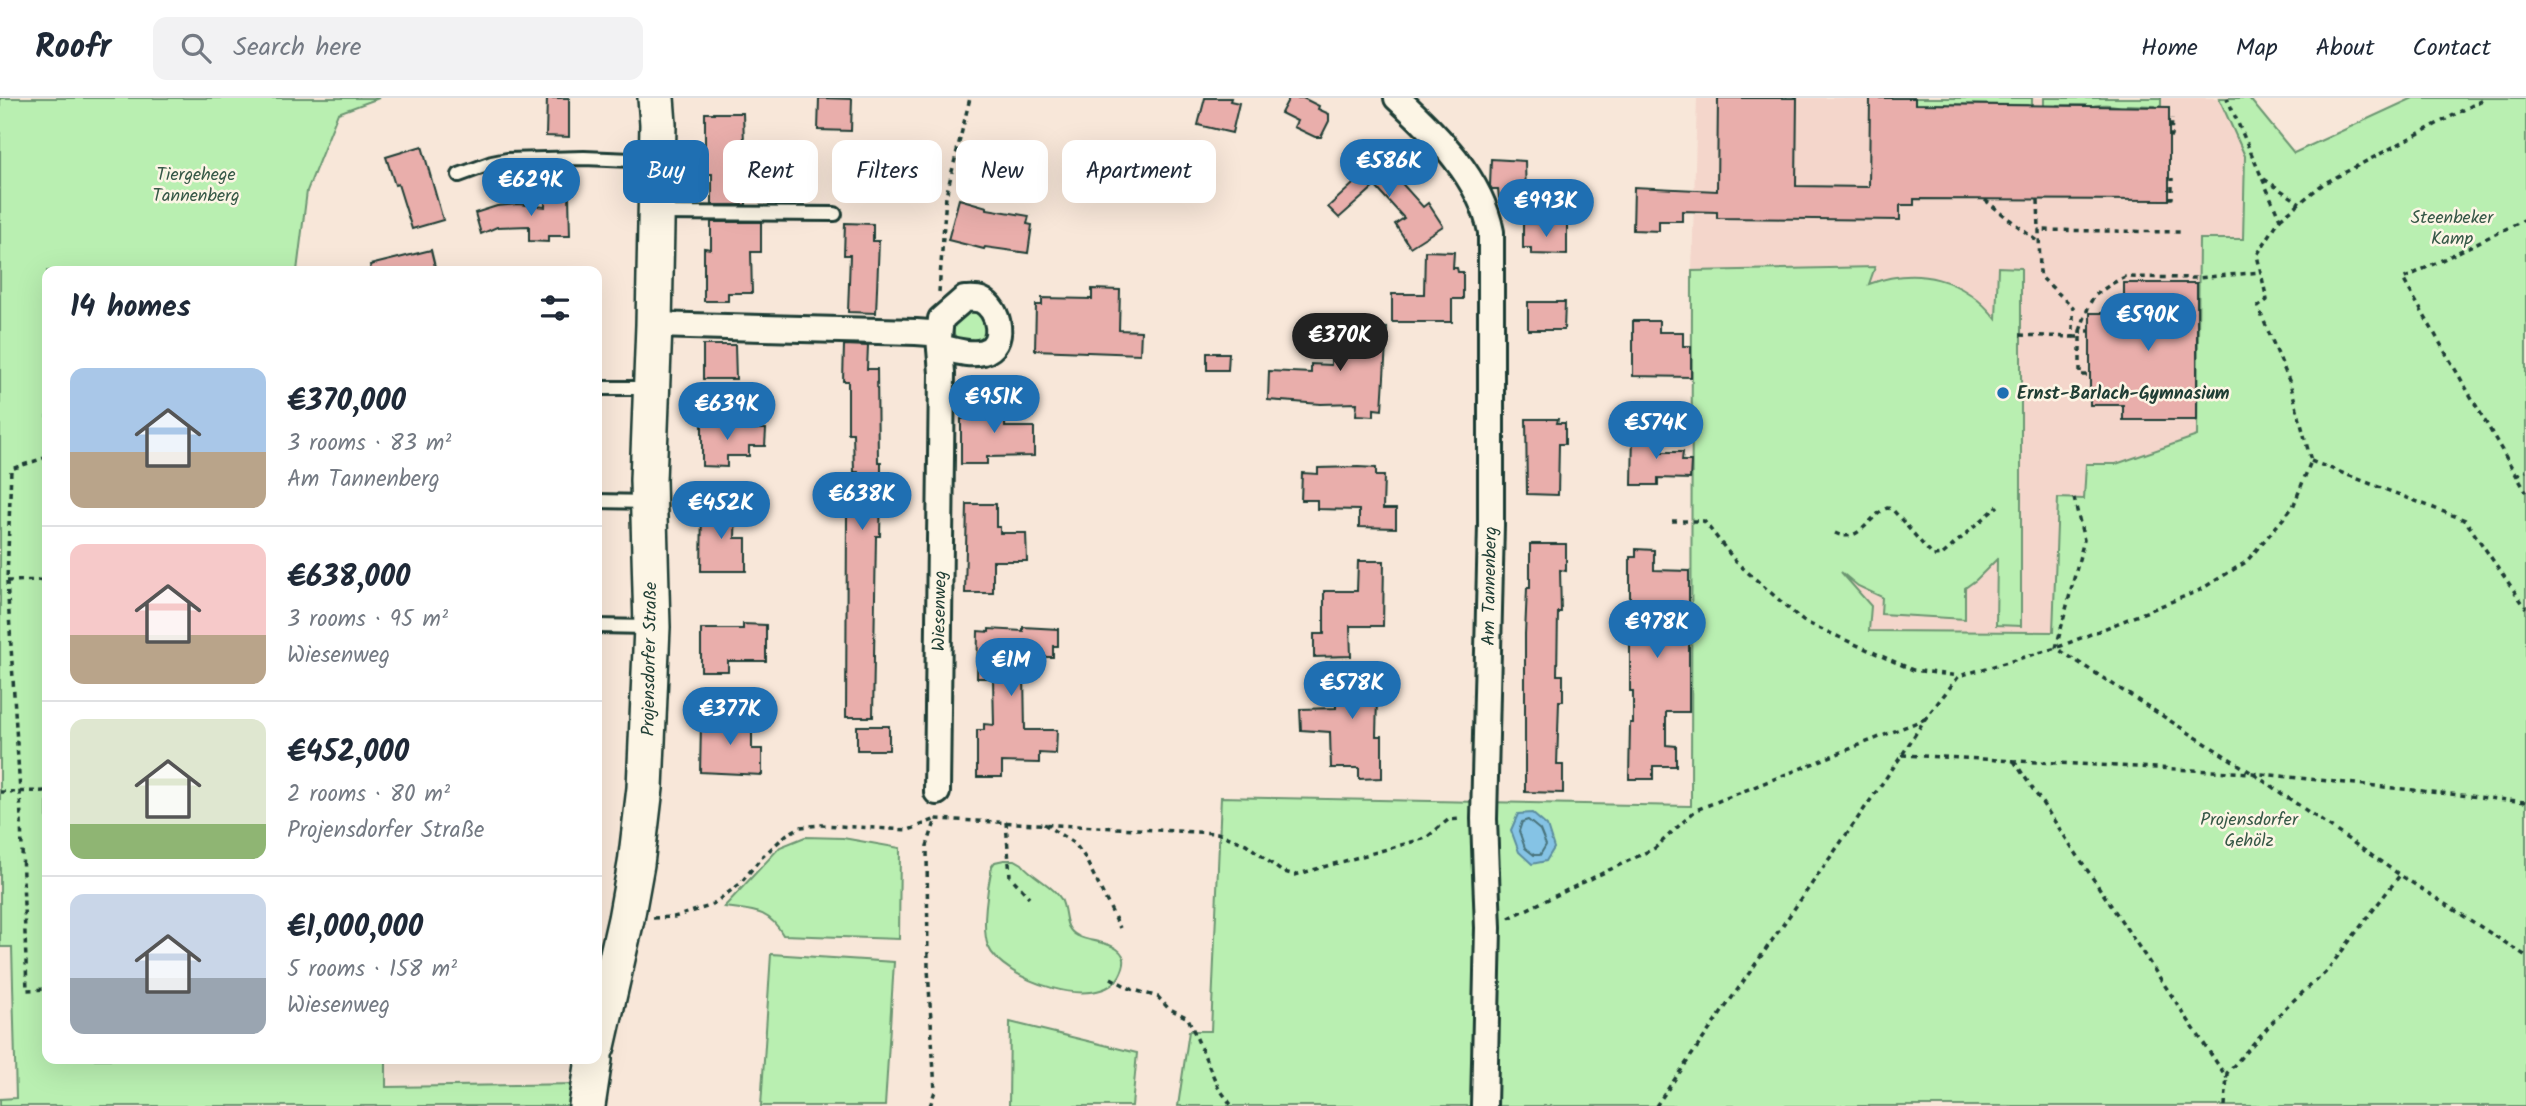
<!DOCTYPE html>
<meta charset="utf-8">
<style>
body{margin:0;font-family:Kalam,sans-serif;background:#f2f2f3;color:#1f2937;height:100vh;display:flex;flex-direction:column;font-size:26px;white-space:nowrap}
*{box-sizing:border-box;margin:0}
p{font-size:23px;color:#747a83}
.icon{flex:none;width:38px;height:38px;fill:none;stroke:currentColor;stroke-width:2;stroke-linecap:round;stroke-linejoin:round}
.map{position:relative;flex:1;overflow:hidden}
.details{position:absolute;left:42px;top:168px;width:560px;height:798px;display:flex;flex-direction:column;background:#fff;border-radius:14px;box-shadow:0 7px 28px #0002}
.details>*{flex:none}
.banner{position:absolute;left:623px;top:42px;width:665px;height:63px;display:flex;gap:14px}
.price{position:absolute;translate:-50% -60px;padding:0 16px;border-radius:24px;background:#1f6fb2;color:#fff;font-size:23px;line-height:46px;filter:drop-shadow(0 2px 4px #0008)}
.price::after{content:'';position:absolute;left:50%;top:42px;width:21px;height:16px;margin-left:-10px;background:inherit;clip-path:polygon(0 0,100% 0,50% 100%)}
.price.selected{background:#222;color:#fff}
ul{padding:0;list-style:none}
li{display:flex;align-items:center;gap:21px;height:175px;padding:0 28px}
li+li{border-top:2px solid #e0e1e3}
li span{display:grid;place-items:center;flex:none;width:196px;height:140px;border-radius:14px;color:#555}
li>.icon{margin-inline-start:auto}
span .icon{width:84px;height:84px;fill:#fffc;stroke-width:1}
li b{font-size:30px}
h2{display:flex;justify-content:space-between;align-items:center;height:84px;padding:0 28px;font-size:30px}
.chip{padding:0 24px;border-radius:14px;background:#fff;box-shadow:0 7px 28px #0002;font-size:24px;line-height:63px}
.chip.selected{background:#1f6fb2;color:#fff}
header{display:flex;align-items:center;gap:42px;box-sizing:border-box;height:98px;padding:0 35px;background:#fff;border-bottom:2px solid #e0e1e3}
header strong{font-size:33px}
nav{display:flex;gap:38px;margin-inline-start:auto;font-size:24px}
.search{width:490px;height:63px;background:#f2f2f3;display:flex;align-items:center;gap:18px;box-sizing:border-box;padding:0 24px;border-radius:14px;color:#747a83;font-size:26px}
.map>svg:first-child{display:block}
.built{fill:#f4d6cb}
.green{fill:#b9efb1;stroke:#6c9672;stroke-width:2}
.water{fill:#85c3e5;stroke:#5c8d9e;stroke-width:2}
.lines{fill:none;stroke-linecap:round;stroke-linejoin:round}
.shore{stroke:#48737b;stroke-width:2}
.building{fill:#e9aeab;stroke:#1f3d34;stroke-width:2}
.lane-casing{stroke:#1f3d34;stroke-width:18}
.street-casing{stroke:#1f3d34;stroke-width:30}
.secondary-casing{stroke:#1f3d34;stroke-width:40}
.path{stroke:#1f3d34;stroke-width:3.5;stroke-dasharray:5 5;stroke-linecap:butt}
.lane{stroke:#fcf5e5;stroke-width:12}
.street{stroke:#fcf5e5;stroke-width:24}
.secondary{stroke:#fcf5e5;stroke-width:35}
.poi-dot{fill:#1f6fb2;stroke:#fcf5e5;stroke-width:2.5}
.labels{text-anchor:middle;stroke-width:5;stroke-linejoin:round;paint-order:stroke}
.park-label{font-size:18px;fill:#365847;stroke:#fcf5e5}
.poi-label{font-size:18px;font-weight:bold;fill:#1f3d34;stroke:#fcf5e5;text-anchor:start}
.street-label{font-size:18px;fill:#1f3d34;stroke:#fcf5e5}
</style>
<header>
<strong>Roofr</strong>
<div class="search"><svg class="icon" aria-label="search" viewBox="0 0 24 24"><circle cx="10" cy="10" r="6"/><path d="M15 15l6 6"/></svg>Search here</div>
<nav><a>Home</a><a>Map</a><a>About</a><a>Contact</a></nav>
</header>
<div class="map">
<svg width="2526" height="1008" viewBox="0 0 2526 1008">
<rect width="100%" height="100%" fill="#f8e7d9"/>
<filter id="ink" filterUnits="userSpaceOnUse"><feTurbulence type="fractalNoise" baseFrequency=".0143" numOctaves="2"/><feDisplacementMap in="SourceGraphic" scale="14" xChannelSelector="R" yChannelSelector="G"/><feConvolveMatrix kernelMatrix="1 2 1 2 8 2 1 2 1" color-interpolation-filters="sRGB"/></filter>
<g filter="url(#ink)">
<path class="built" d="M1697,0H2219L2245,58L2243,141L2199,142L2197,339L2116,366H2086L2084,401L2058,400L2053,534L1869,533L1870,508L1827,457L1810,267L1875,169L1692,173Z"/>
<g class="green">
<path d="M0,0H379L338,15L307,93L297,173H47V961H386V989L576,986L574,1008H0V1001L16,1000L12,849H0Z"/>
<path d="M1915,0H2032V10L2027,7L1934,6L1915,14Z"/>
<path d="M2044,0H2161V11H2156L2155,8L2127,7L2126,11C2115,6 2098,5 2087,10L2086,7H2058L2057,10H2044Z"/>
<path d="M2219,0H2249L2294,55L2413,0H2526V1008H1178L1189,933H1211L1221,699L1691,708L1692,173L1875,169L1869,186C1917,168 1964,180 1996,221L1998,169L2021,170V528L1996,527L1997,461L1976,482L1965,490V521L1881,516L1882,499L1858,488L1841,474L1871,508L1869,533L2053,534L2058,400L2084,401L2086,366H2116L2197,338L2199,141H2243L2245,58Z"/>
<path d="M975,212L983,215L989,232L982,244H959C950,233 952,225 960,215Z"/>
<path d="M805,739L843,740L900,750L899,841L783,837C768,810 751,813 724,809L780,749Z"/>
<path d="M1004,762H1015L1022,766C1032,779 1053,787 1061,801C1068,815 1062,830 1078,838C1090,845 1120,843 1124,861C1125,866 1122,873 1120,877C1100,916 1002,882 988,848C981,830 988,787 992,768L995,764Z"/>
<path d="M771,856L894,864L885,1008H761Z"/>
<path d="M1010,924L1137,955L1132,1008H1009Z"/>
</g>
<path class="water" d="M1532,715L1547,728L1554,750L1546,763L1532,766L1519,754L1511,732L1518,716Z"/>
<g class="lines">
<path class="shore" d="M1528,722L1540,732L1546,747L1540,757H1534L1525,750L1519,733L1522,724Z"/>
</g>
<g class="building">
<path d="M547,0H569V39L546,38Z"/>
<path d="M819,0L852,1L851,33L818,32Z"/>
<path d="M1205,0H1231L1230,3L1239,5L1232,35L1198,27Z"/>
<path d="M1289,0H1303L1319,8L1318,11L1329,16V23L1321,39H1315L1294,29L1297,23L1281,15Z"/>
<path d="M1718,0H1797L1796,88L1869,89L1870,0H1915V6L2169,9V102L1914,101V107H1900V122L1717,120V114L1682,113V123H1659V133L1633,132L1634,89L1717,93Z"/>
<path d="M705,15H743L744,45H762L763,75H746V107H712V76H705Z"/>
<path d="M422,48L443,122L412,131L398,86L395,87L386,59Z"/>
<path d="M1370,50L1423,109L1428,105L1443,128L1410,149L1395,126L1404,120L1375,88L1339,120L1328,109L1364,76L1354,65Z"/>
<path d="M1491,61L1525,63L1526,100H1499L1498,91H1492L1490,88Z"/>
<path d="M545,97H569L570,138H548V144L529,143V128L497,129L481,136L475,115L497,108L518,106L545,109Z"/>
<path d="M959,101L987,109V111L1029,118L1027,126L1032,127L1028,155L985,149L984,151L948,142Z"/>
<path d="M711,124H761V154H751L752,195H728V203H704V150L711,151Z"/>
<path d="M845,125L873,126V143H879L876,215L848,214L850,157H844Z"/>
<path d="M1523,125L1567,126V157L1531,156V150H1523Z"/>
<path d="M431,152L436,173H371L370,167Z"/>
<path d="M1425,153L1454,154L1453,170H1457L1458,174H1463V201H1452V224H1392V196H1424Z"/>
<path d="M2124,185H2197V322H2123V307H2090V215H2124Z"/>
<path d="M1092,191L1120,192L1119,232L1141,233L1140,256L1035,252L1036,207H1042V200L1092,201Z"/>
<path d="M1528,204H1565L1564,232H1528Z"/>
<path d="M1633,223H1659V234H1683V248H1691V279L1633,278Z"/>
<path d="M1332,228L1387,230L1382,312L1374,311V318L1356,317L1357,305L1321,306L1268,302L1269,273L1311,275V266L1331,267Z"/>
<path d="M703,247H735L736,281H703Z"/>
<path d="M844,247L868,248L867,271H877L878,364H881V390L880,438H876L873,619H846L847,414H852V408H858V374H854L853,335H848V283H843Z"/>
<path d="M1207,255H1229L1228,272H1207Z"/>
<path d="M986,296L1006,297L1005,329H1034V358L987,359V366H961V321L985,319Z"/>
<path d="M709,321H727V331H766L765,348H749V358H727V369L702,368V325H709Z"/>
<path d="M1526,321H1558L1557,325H1565V346H1559L1558,397L1527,396Z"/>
<path d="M1633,333H1660V354H1683L1682,363H1691L1690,381L1658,380V387H1632Z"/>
<path d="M1358,369L1376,370V378H1384L1383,411H1396V430L1359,429V412L1317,411V402H1301L1302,375L1318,376V370Z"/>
<path d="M967,406H996V429H1000V435H1026L1027,463H993V495H965Z"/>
<path d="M702,408L736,409L735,440H746V473H701Z"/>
<path d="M1530,446H1566V473L1560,472L1561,514H1558L1557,577H1563V603H1559L1557,667H1563V695L1525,694V536L1527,490H1530Z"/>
<path d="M1636,451L1654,452V472L1689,473V614H1666V647L1676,648V668H1653V681H1629L1630,625H1633V593H1630V459H1636Z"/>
<path d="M1358,463H1384L1383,528H1350L1351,558L1314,559V536H1324V493H1357Z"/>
<path d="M743,526L766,527V563H728V573H701V531H743Z"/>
<path d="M1023,529L1058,531V548H1053V559H1027V575H1024L1025,632H1057L1056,656L1039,655V665L1002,664V679H977V632H984V626L994,627L993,580H977L978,533L989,534V531L1023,533Z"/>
<path d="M1336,569H1380V575H1383V601H1377L1376,638H1382V680L1359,681V670H1331L1330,634L1301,632L1300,611L1336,610Z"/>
<path d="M725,617H752V651H762V677L700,674L701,626H709V619H725Z"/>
<rect x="857" y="628" width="32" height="24"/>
</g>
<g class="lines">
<defs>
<g id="lane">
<path d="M459,77L492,65L507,62L584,60L656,63"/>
<path d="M659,115L835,116"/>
<path d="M597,290H648"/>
<path d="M597,403L648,404"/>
<path d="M597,528L648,529"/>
</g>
<g id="street">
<path d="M1397,0C1436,36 1481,80 1491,134V427L1484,721L1488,830L1484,1008"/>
<path d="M654,227L916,234L930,235L939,239L942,275L937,694"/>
<path d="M939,239L941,221L964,201C969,201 976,200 981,202C1000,210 1007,248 983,254C969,258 953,252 940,249"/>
</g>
<g id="secondary">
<path d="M597,948L626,821L636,766L645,690L652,529L648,382L654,227L658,26L656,0"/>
<path d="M587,1008L594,961"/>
</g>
</defs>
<use href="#lane" class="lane-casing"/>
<use href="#street" class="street-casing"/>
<use href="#secondary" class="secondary-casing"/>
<g class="path">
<path d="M2169,37L2171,38L2172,20"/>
<path d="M2264,81L2300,105"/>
<path d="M2169,100H2172V80"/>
<path d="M1985,102L2038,144"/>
<path d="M2038,102L2039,132"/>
<path d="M2280,121L2323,86L2486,0"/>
<path d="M2526,121L2403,181L2526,394"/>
<path d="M939,194L946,98L970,0"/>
<path d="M2080,233L2089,207L2094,198L2111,186L2125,179L2197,180L2261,174"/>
<path d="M2020,237L2073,239V209L2040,178L2039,132L2180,134"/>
<path d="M2073,239H2080V233H2090"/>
<path d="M2080,239V277H2090"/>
<path d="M47,359L11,371L7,483L20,694L27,892L47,891"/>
<path d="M2311,363L2465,422L2526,510"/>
<path d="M2516,378L2526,373"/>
<path d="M2074,400L2084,442L2056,550L2252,675L2400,777L2526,858"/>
<path d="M1672,423H1704L1736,464L1803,523L1913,572L1959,578"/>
<path d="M1835,435C1860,447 1868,418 1887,410L1892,411L1933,458L1942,457L1998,408"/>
<path d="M7,483L47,482"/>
<path d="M1902,657L2252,675L2526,704"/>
<path d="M2014,663L2227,980"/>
<path d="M0,694L47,693"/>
<path d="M1006,724L1010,778L1029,799"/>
<path d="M1044,726L1075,746L1084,758L1120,830"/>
<path d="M653,820L674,819L710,808L740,786L760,761L786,737L800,729L821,727L909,732L936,721"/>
<path d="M1509,820L1655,750L1696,712L1925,621"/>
<path d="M1111,880L1131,891L1158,899L1168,910L1188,920L1218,989L1232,1008"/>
<path d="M930,1008L935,993L928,870L927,748L936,721L1217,735L1246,746L1281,773L1295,777L1426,740L1448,722L1461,721"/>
<path d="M1656,1008L1902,657L1925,621L1959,578L2056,550L2198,493L2246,464L2293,409L2311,363L2290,285L2258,209L2267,202L2257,157L2280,121L2227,0"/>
<path d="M2225,1008L2227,975L2286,909L2325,875L2400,777"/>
</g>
<use href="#lane" class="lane"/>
<use href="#street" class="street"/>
<use href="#secondary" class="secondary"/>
</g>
</g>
<circle class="poi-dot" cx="2003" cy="295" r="7"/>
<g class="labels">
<g class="park-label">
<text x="196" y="82">Tiergehege<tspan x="196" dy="21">Tannenberg</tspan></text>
<text x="2452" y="125">Steenbeker<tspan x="2452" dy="21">Kamp</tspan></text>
<text x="2249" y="727">Projensdorfer<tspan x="2249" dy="21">Gehölz</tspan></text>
</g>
<g class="poi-label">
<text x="2017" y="301">Ernst-Barlach-Gymnasium</text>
</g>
<g class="street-label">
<text transform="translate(1489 488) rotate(-89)" y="6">Am Tannenberg</text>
<text transform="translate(939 513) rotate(-89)" y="6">Wiesenweg</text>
<text transform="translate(649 561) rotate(-89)" y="6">Projensdorfer Straße</text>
</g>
</g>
</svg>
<b class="price" style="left:1389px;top:101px">€586K</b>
<b class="price" style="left:531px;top:120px">€629K</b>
<b class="price" style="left:1546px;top:141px">€993K</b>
<b class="price" style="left:2148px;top:255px">€590K</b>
<b class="price selected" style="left:1340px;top:275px">€370K</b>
<b class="price" style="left:994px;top:337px">€951K</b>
<b class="price" style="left:727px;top:344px">€639K</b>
<b class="price" style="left:1656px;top:363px">€574K</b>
<b class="price" style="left:862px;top:434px">€638K</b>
<b class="price" style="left:721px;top:443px">€452K</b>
<b class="price" style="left:1657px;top:562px">€978K</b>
<b class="price" style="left:1011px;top:600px">€1M</b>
<b class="price" style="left:1352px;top:623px">€578K</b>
<b class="price" style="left:730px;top:649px">€377K</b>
<div class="banner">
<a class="chip selected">Buy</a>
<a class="chip">Rent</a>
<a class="chip">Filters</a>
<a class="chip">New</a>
<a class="chip">Apartment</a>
</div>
<section class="details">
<h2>14 homes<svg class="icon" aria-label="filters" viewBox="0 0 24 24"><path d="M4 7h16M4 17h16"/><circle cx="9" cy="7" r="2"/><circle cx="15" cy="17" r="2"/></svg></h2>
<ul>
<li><span style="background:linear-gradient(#a9c7e8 60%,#b9a48a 0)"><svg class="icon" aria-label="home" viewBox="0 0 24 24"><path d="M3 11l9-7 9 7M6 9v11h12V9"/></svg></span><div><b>€370,000</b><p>3 rooms · 83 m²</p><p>Am Tannenberg</p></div></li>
<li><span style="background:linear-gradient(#f6c9c9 65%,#b9a48a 0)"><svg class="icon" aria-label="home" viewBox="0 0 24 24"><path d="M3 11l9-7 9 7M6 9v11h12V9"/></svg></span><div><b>€638,000</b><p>3 rooms · 95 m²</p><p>Wiesenweg</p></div></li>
<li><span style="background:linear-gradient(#dfe7d0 75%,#8fb573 0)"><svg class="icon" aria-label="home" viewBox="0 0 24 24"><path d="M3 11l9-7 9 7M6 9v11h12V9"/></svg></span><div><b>€452,000</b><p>2 rooms · 80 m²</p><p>Projensdorfer Straße</p></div></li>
<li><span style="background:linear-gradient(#c9d6e8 60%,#9aa5b1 0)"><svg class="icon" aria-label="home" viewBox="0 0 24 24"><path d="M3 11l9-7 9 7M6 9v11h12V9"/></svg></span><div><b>€1,000,000</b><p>5 rooms · 158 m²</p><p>Wiesenweg</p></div></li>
</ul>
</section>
</div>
